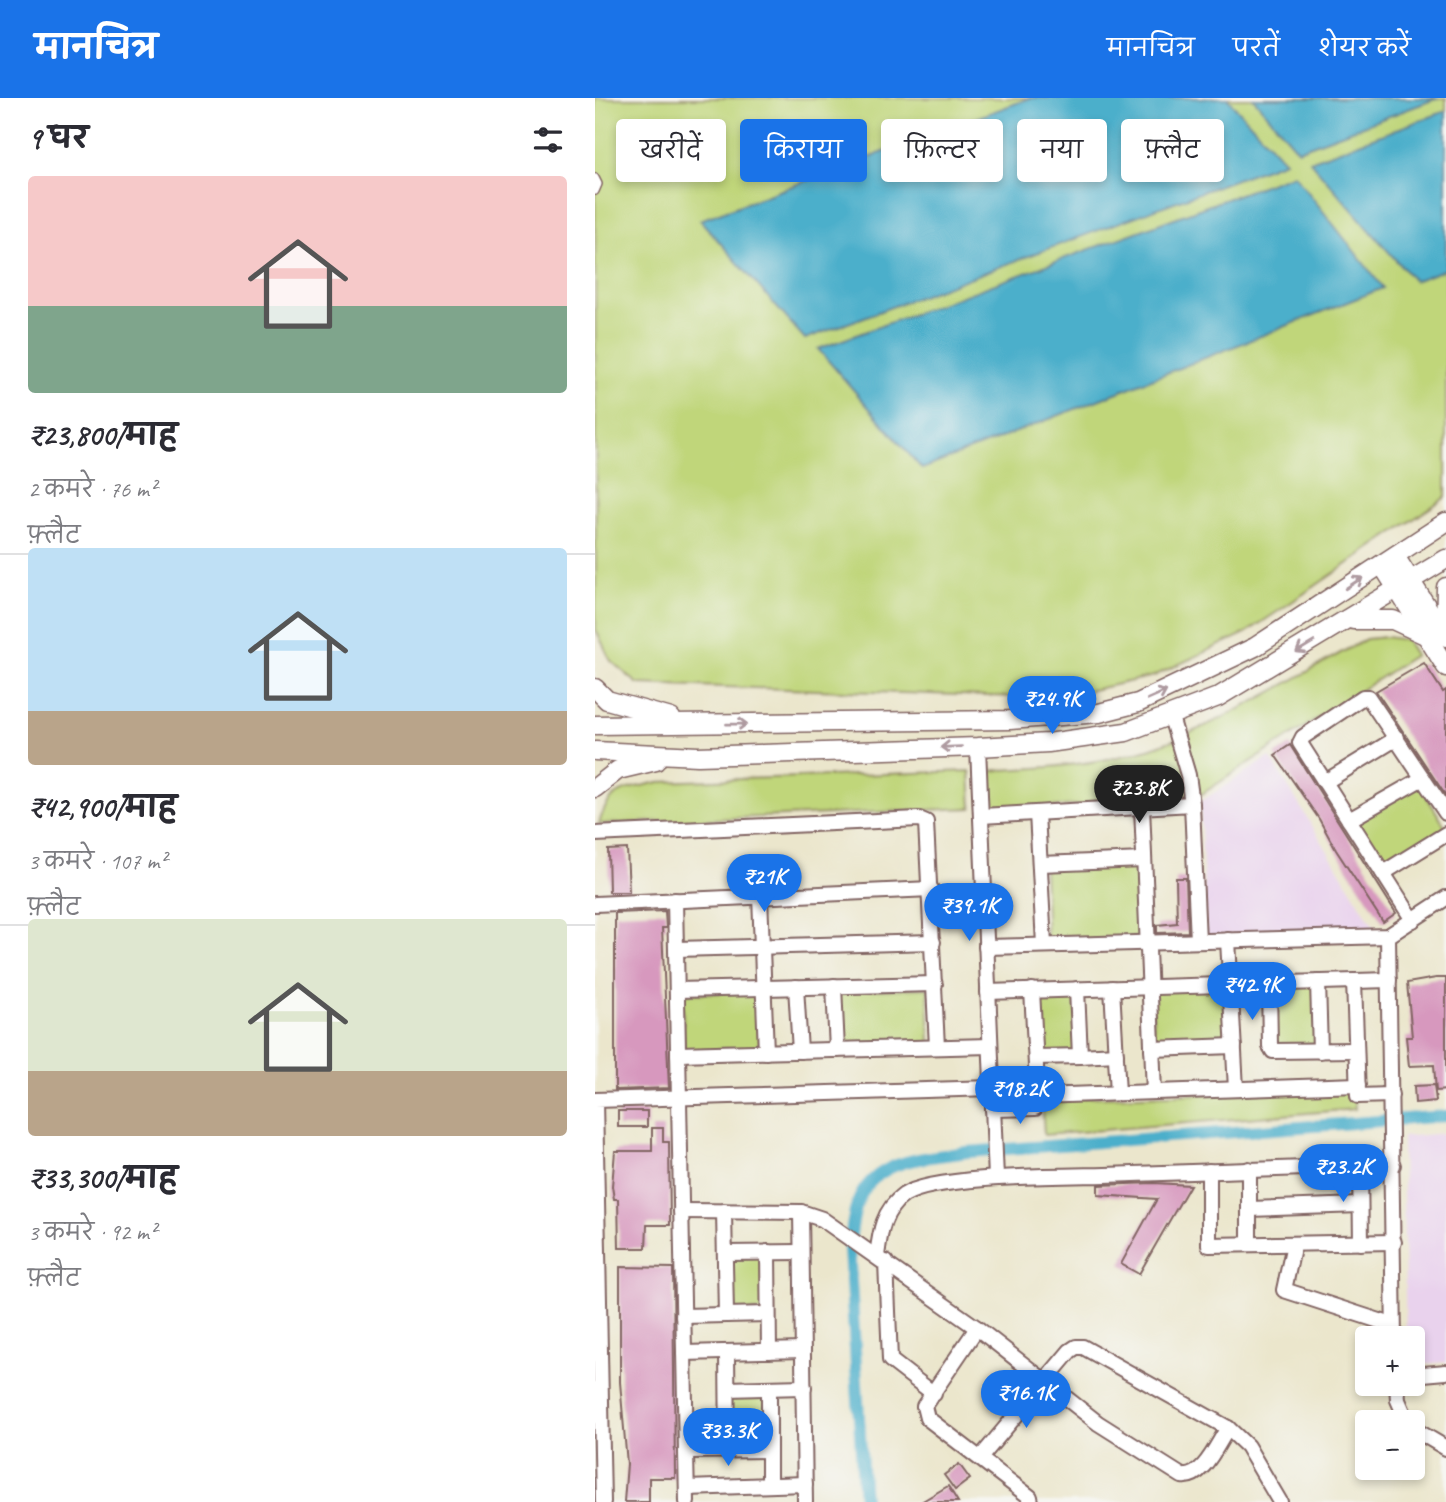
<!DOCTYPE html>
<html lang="hi">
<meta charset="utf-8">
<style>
body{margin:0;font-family:Caveat,"Playpen Sans Deva",sans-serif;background:#f2f2f3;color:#2b2b33;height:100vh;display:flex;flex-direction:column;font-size:26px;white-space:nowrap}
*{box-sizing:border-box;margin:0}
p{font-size:23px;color:#7c7c81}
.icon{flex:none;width:38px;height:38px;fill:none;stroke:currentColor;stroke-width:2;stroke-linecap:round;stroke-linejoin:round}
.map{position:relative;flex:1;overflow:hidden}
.side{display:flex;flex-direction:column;background:#fff;width:595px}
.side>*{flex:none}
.guide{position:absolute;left:21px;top:21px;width:665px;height:63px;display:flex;gap:14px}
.controls{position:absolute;left:760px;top:1228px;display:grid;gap:14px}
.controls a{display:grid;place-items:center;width:70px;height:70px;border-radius:7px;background:#fff;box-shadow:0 4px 10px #0003;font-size:35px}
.price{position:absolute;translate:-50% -60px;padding:0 16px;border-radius:24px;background:#1a73e8;color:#fff;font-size:23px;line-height:46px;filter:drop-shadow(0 2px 4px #0008)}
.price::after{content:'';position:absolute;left:50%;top:42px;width:21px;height:16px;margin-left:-10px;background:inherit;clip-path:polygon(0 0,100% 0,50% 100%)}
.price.current{background:#222;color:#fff}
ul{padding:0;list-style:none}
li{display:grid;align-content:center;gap:14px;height:371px;padding:0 28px}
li+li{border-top:2px solid #e1e1e2}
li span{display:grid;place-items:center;height:217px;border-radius:7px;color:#555}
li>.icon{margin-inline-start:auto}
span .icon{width:126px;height:126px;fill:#fffc;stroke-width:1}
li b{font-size:30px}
h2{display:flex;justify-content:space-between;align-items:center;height:84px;padding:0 28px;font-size:30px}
.pill{padding:0 24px;border-radius:7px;background:#fff;box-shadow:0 4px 10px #0003;font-size:24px;line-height:63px}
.pill.current{background:#1a73e8;color:#fff}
header{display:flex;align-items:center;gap:42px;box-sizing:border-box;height:98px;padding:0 35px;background:#1a73e8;color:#fff}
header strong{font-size:33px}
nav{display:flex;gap:38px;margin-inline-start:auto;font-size:24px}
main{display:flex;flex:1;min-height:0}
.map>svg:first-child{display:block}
.built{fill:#e9d2ed}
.green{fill:#c0d67a;stroke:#857a52;stroke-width:2}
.water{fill:#4cafcb;stroke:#4b677b;stroke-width:2}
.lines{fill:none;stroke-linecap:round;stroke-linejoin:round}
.canal{stroke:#4cafcb;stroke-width:12}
.building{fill:#d798be}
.service-casing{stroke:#826563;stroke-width:10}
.minor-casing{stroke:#826563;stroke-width:18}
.tertiary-casing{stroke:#826563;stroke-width:21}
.service{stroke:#fff;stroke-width:7}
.minor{stroke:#fff;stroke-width:14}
.tertiary{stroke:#fff;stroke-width:18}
.oneway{stroke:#ae9aa0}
</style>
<header>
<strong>मानचित्र</strong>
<nav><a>मानचित्र</a><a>परतें</a><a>शेयर करें</a></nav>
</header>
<main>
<section class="side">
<h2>9 घर<svg class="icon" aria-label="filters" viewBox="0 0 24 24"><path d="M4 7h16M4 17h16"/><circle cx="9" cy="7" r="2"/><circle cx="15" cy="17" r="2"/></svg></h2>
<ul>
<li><span style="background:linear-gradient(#f6c9c9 60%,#7fa58c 0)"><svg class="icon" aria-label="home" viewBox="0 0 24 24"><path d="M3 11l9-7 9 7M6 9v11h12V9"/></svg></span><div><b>₹23,800/माह</b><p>2 कमरे · 76 m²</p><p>फ़्लैट</p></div></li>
<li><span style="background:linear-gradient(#bfe0f5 75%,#b9a48a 0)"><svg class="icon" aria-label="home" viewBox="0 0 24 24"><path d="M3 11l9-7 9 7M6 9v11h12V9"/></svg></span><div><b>₹42,900/माह</b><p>3 कमरे · 107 m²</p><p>फ़्लैट</p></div></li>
<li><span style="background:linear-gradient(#dfe7d0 70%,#b9a48a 0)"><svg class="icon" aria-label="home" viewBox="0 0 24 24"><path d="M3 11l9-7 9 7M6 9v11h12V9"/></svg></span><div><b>₹33,300/माह</b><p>3 कमरे · 92 m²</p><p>फ़्लैट</p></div></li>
</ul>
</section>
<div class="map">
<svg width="851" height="1404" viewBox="0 0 851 1404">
<rect width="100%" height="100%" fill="#f6f6f2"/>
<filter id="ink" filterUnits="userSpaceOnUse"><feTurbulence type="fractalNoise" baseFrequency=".0143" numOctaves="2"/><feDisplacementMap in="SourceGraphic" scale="14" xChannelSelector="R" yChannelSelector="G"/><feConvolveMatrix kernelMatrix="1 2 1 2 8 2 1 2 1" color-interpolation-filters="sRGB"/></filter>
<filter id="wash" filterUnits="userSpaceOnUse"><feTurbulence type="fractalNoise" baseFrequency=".00686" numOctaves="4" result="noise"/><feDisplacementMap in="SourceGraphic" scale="28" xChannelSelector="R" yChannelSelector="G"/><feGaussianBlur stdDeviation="1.57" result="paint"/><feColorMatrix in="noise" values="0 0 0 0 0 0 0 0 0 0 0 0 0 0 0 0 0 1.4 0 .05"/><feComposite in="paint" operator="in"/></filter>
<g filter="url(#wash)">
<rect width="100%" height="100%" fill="#ebe6cc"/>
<g class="built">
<path d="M675,659L781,832L611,838L605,704Z"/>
<path d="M851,1035V1264L817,1267V1241H811L807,1039Z"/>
</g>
<g class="green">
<path d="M0,0H851V399L651,535L559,578L488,594L422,599L43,586L16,563L1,532Z"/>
<path d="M791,539L811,542L820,557L599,701L391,712L390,673C448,670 510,667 565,647C637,620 703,578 771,541Z"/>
<path d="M375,673L377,710L4,726C14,689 31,692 64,684Z"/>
<path d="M824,686L851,730L789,769L761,725Z"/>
<path d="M544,766L547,840L452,844L449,770Z"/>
<path d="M720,886L722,950L680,952L678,888Z"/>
<path d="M633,888L636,945L559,949L557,892Z"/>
<path d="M333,890L335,945L245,949L243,893Z"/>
<path d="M163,893L165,950L89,953L87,896Z"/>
<path d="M480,893L483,955L442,957L440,895Z"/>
<path d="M759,991L760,1011L449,1037L447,1001Z"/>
<path d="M170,1157L171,1213L133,1214L132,1158Z"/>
<path d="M134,1293H171L172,1350H135Z"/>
</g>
<g class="water">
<path d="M435,0H632L690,63L210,241L105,122Z"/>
<path d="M658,0H843L703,52Z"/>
<path d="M851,13V171L819,183L715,63Z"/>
<path d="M699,76L788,190L327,371L223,251Z"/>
</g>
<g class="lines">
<path class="canal" d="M269,1404L254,1150C257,1132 258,1108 269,1092C291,1059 336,1060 372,1054L851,1018"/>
</g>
<g id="blocks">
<g class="building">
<path d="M829,565L848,594L851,592V698L781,593Z"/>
<path d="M695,647L801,815L788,824L741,752L724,721L680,657Z"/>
<path d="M32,751L34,794H14L13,752Z"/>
<path d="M581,780H591L593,834L562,835V827L582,825Z"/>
<path d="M70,813L71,830H67L74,990L20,992V815Z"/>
<path d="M841,880H851V992L841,993L839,967L814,968L811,939H817L812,885Z"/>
<path d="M839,987L841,1003L820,1005L819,988Z"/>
<rect x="23" y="1013" width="29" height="16"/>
<path d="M57,1030H68V1044H74L75,1127H52L51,1150H24L23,1101H19L17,1088L20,1053H57Z"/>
<path d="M559,1085L595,1087L544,1176L526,1166L562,1101L503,1097V1087Z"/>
<path d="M25,1169L78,1170L80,1380H54V1404H29L32,1366L25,1284Z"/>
<path d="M364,1366L375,1381L360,1392L349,1377Z"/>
<path d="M353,1388L363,1404H326Z"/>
</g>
</g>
</g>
<g filter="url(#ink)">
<use href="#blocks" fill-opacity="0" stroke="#826563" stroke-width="2"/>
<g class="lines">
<defs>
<path id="service" d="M0,80L3,86L0,93"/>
<g id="minor">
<path d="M576,619L593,677L597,706"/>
<path d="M383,649L401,1080"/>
<path d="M730,684L802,640"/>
<path d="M547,709L559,994"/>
<path d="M442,715L449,847"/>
<path d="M386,718L597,706L603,843"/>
<path d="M754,722L828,680"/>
<path d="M0,736L324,721L331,724L342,949"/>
<path d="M445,766L549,762"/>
<path d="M788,775L851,736"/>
<path d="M165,798L171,954"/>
<path d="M80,802L92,1404"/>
<path d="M0,806L336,791"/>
<path d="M818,822L705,645L708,639L768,599H773L851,715"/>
<path d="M793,838L799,1241"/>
<path d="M633,842L641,991"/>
<path d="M391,849L793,838L851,800"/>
<path d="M81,851L338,844"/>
<path d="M759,883L763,998L796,997"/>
<path d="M723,884L725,953"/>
<path d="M674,885L675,948L678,953L761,952"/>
<path d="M239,888L242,952"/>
<path d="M201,889L205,953"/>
<path d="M517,890L523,995"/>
<path d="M82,892L340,886"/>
<path d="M393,894L794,882"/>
<path d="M557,951L639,948"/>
<path d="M83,956L395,948"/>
<path d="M485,958L521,956"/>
<path d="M441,959L485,958L482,891"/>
<path d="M443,998L763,987"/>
<path d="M398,1011L440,1010L443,1006L437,892"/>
<path d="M765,1068L766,1145"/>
<path d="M654,1071V1146"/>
<path d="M614,1073V1147L799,1144"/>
<path d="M654,1111L765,1107"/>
<path d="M86,1113L206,1114L227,1121L382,1230L503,1325L587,1378C608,1381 622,1346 633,1330"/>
<path d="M129,1113L131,1217"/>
<path d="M206,1114L210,1404"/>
<path d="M699,1146L689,1192L797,1227"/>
<path d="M173,1154L174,1253"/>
<path d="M130,1155L206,1154"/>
<path d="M282,1158C285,1134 288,1112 309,1097C339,1077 469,1078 510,1077C606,1074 702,1070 798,1067"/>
<path d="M291,1164L295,1262L339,1296"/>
<path d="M88,1218L173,1216"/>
<path d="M382,1230L329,1308L332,1320L435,1399L436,1404"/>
<path d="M132,1254L133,1353"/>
<path d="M89,1255L208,1252"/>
<path d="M817,1277L851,1274"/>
<path d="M802,1286L803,1302L813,1325"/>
<path d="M174,1290V1387"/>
<path d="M133,1291L209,1289"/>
<path d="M817,1330L851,1350"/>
<path d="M91,1353L174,1352"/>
<path d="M386,1359L475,1253L481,1249H488L633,1330L652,1348L685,1404"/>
<path d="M92,1390L210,1386"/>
<path d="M8,1404L0,1002L397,990"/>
</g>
<g id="tertiary">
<path d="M800,458L851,539"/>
<path d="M787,467L851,569"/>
<path d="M758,522H798L828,536"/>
<path d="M850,537L851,489"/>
<path d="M0,590L12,602L76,620"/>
<path d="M0,627L415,622L504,615L543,605L660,549L851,424"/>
<path d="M0,653L103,658L383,649L453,645L531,634L623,599L851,461"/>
<path d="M0,690L23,672L61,663"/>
</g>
</defs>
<use href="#service" class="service-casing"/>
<use href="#minor" class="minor-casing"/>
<use href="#tertiary" class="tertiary-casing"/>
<use href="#service" class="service"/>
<use href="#minor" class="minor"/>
<use href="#tertiary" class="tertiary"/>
</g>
<defs><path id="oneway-shaft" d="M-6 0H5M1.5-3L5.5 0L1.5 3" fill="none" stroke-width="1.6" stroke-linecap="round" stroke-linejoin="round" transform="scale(1.75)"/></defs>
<g class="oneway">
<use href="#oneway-shaft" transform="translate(759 485) rotate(-33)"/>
<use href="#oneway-shaft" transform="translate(710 549) rotate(149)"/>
<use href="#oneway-shaft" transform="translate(562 597) rotate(-24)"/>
<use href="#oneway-shaft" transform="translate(142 626) rotate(-1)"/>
<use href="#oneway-shaft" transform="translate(356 649) rotate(178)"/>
</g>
</g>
</svg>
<div class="controls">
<a>+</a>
<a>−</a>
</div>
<b class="price" style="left:457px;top:638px">₹24.9K</b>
<b class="price current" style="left:544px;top:727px">₹23.8K</b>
<b class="price" style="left:169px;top:816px">₹21K</b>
<b class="price" style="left:374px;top:845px">₹39.1K</b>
<b class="price" style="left:657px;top:924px">₹42.9K</b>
<b class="price" style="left:425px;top:1028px">₹18.2K</b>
<b class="price" style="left:748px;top:1106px">₹23.2K</b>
<b class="price" style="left:431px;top:1332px">₹16.1K</b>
<b class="price" style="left:133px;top:1370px">₹33.3K</b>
<div class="guide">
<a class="pill">खरीदें</a>
<a class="pill current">किराया</a>
<a class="pill">फ़िल्टर</a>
<a class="pill">नया</a>
<a class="pill">फ़्लैट</a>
</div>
</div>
</main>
